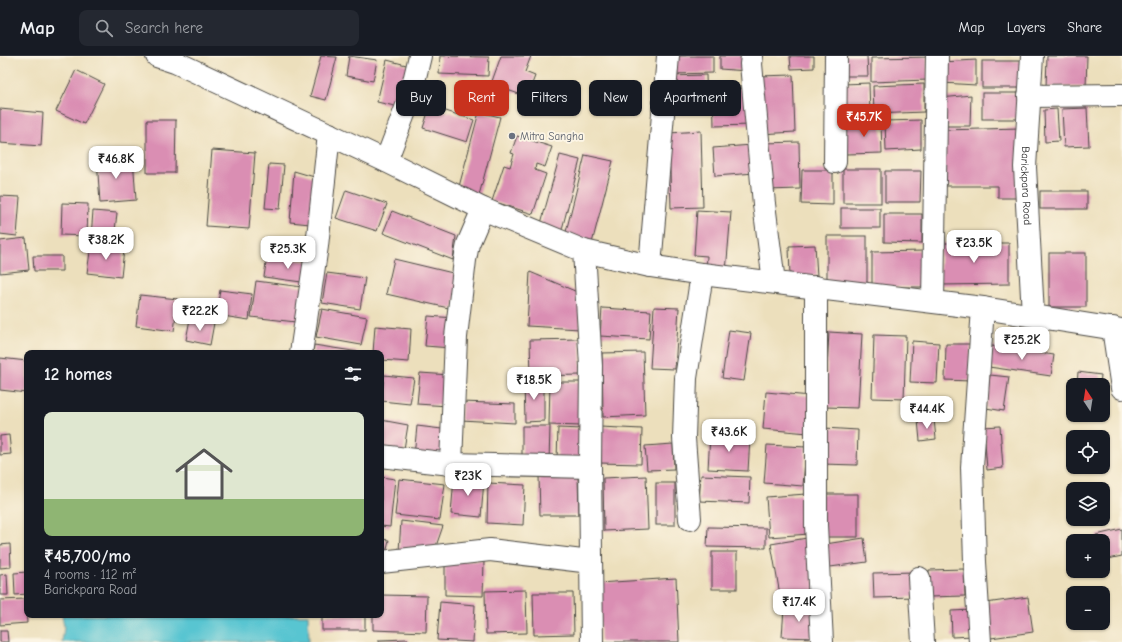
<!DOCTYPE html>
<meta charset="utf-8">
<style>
body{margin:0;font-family:"Comic Neue",sans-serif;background:#242831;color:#f1f3f6;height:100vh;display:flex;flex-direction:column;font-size:15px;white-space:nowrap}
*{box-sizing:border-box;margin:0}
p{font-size:13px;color:#9ea1a6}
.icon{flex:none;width:22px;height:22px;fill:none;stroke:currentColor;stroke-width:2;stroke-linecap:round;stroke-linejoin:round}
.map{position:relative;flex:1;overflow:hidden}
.side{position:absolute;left:24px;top:294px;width:360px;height:268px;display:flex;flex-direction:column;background:#171b24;border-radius:8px;box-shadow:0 1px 3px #0004}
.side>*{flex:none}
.banner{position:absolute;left:396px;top:24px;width:380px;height:36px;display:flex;gap:8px}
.needle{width:26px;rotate:348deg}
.tools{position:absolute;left:1066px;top:322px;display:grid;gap:8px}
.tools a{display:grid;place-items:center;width:44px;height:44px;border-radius:8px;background:#171b24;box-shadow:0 1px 3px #0004;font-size:20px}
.price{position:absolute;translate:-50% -34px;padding:0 9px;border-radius:8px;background:#fff;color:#222;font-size:13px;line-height:26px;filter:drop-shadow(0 1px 2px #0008)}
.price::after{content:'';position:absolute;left:50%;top:24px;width:12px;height:9px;margin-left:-6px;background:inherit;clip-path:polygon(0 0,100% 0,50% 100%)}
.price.on{background:#c8321e;color:#fff}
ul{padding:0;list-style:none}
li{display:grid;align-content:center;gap:8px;height:212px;padding:0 20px}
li+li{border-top:1px solid #363941}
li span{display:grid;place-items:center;height:124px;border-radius:8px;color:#555}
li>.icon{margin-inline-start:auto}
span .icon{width:72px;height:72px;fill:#fffc;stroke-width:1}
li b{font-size:17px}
h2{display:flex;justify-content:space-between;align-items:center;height:48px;padding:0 20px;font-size:17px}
.tag{padding:0 14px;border-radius:8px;background:#171b24;box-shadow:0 1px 3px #0004;font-size:14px;line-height:36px}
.tag.on{background:#c8321e;color:#fff}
header{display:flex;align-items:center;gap:24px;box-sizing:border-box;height:56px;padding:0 20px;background:#171b24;border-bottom:1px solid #363941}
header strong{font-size:19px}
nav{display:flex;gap:22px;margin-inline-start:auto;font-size:14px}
.search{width:280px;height:36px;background:#242831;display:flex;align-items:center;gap:10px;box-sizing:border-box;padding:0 14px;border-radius:8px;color:#9ea1a6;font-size:15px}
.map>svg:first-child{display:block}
.water{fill:#59c5d1;stroke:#42787e}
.building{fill:#da8eb3}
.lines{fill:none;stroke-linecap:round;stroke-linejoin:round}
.minor-casing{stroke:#484641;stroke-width:24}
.minor{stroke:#fff;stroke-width:22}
.worship-dot{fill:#6b7280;stroke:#fcf5e5;stroke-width:1.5}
.labels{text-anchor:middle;stroke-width:3.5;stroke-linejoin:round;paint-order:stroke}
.worship-label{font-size:11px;fill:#5b616d;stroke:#fcf5e5;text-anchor:start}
.street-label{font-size:11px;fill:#2b2b2b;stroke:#fcf5e5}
</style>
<header>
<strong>Map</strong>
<div class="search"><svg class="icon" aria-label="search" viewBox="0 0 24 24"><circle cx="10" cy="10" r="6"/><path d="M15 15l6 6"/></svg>Search here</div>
<nav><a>Map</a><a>Layers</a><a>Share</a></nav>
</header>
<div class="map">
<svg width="1122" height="586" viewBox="0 0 1122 586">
<rect width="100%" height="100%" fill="#fcf5e5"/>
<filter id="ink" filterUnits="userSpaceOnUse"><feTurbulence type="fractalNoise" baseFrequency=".025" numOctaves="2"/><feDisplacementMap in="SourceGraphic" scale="8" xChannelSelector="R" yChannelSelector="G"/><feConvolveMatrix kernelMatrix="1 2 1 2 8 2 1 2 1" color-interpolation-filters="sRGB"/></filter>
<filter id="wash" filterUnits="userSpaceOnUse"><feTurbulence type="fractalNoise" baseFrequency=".012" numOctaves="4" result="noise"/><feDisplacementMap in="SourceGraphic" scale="16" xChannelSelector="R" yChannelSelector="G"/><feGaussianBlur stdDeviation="0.9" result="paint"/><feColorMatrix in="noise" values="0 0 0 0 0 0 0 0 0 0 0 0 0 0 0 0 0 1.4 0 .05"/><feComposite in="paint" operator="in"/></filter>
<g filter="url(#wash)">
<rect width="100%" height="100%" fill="#ecdfbc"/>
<path class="water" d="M62,559H308L309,586H62L64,571Z"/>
<g id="blocks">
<g class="building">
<path d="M321,0L337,1L326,44L310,40Z"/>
<path d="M349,0L377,4L373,25L346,20Z"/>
<path d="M440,0L489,1L488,20L439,18Z"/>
<path d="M501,0H531L525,16L535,20L527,41L491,28Z"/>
<path d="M673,0H713V17L673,18Z"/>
<path d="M720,0H747V15L720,13Z"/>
<path d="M790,0H814V12L791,13Z"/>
<path d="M845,0H867L868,20H846Z"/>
<path d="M1047,0H1087L1086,31H1046Z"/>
<path d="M927,1L928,24L871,26V2Z"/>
<path d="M387,4L410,10L399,51L377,46Z"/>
<path d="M976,4V29L942,27L943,6Z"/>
<rect x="982" y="5" width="39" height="27"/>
<path d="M76,14L104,28L84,68L56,55Z"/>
<path d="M706,19L707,49L670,51L669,20Z"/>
<path d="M793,19L795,76L760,78L758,20Z"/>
<path d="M869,27L870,58L844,59L843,28Z"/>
<path d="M924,28V56L874,58L873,30Z"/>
<path d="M751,32L752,69L714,70L713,33Z"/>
<rect x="982" y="37" width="40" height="26"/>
<path d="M971,39L970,70H941V42Z"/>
<path d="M430,50L474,64L467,86L423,72Z"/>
<path d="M1087,52L1089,90L1064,91L1062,53Z"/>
<path d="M0,53L43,57L41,90L0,87Z"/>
<path d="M1057,53L1059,85L1045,86L1044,54Z"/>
<path d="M479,56L500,61L478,143L457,138Z"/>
<path d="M147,64H176L175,117H147Z"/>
<path d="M921,64V93L886,95L885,65Z"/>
<path d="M881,66L882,97L846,98L845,67Z"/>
<path d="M1021,72V142H998V130H942V74Z"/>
<path d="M701,75L703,151L671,152L669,77Z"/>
<path d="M517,80L552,91L545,111L536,108L535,114L546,118L533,158L492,145L504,109L510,111L514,98L511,97Z"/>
<path d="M799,86L800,133L766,134L764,87Z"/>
<path d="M752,89L755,117L715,120L713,92Z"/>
<path d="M212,94L255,97L249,173L206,170Z"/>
<path d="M560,99L580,104L561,177L540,171Z"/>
<path d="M585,99L613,105L591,191L564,184Z"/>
<path d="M133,101L136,144L100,147L97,103Z"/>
<path d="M269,108L284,109L280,153L265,152Z"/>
<rect x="843" y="113" width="38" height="34"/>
<path d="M802,114H833V149L801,148Z"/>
<path d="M294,115L321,123L310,168L290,166Z"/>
<path d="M885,115H921L920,146H885Z"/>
<path d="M346,134L387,148L377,175L336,162Z"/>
<rect x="1040" y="135" width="47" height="18"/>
<path d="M0,140L20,141L17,180L0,178Z"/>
<path d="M62,147L88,148L87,180L61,179Z"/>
<rect x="841" y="152" width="39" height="20"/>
<path d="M697,154L731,156L726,216L706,215L707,200L694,199Z"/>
<path d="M93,155L117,157L114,183L91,181Z"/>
<path d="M392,155L456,180L453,204L383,177Z"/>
<path d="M884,158H922V187L884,186Z"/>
<rect x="827" y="180" width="40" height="47"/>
<path d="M26,182L29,214L0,217V185Z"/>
<path d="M940,187H1009V228L940,229Z"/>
<path d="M91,189L124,193L121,221L87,217Z"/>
<path d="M815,189L817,220L790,221L789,190Z"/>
<path d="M924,195V231H872V196Z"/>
<rect x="1049" y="197" width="37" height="54"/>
<path d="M33,200H62V215H34Z"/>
<path d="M267,200L312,206L309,227L264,221Z"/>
<path d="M394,203L461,219L453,253L386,238Z"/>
<path d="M530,216L582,238L580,273L527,270Z"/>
<path d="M327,217L365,222L360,253L322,247Z"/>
<path d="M256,225L310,232L305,267L251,261Z"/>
<path d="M220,234L252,238L249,264L216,259Z"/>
<path d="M140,239L178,243L174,275L136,270Z"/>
<path d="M654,251L679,252L675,313L650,312Z"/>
<path d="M602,252L651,255L649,283L600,280Z"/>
<path d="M322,253L367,261L361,289L316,281Z"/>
<path d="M428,260L454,262L451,292L425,290Z"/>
<path d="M190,263L214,267L210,289L186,284Z"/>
<path d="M375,270L411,273L409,306L381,304V297H373Z"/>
<path d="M729,274L751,277L744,325L722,322Z"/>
<path d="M829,276L862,278L858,352L825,351Z"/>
<path d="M874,279L906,280L904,343L872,342Z"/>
<path d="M580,283L581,319L531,320L530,284Z"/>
<path d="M912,285L939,287L937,327L910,326Z"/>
<path d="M946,288H971L970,325L945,324Z"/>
<path d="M314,289L359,296V297H313Z"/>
<path d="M992,290L1054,299L1051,320L989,311Z"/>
<path d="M643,296L645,359L603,361L602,297Z"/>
<path d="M0,302L27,305V337L0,334Z"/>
<path d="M1078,316L1101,319L1100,329H1077Z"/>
<path d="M420,317L450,319L448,350L417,348Z"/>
<path d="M384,319L414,322L410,348L381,345Z"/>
<path d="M990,319L1009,321L1004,355L986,352Z"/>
<path d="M524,324H544V365L525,366Z"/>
<path d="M550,326H582L581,370L549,369Z"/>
<path d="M766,336L811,340L808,377L763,373Z"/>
<path d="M462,346L515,348V367L461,364Z"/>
<path d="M934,363L936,383L920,385L918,364Z"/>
<path d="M381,364L408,369L403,399L381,396Z"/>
<path d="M417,370L450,374L447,404L414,400Z"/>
<path d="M522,370H550L549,406H522Z"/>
<path d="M1000,370L1003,412L987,414L984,371Z"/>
<path d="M600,371L642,373L641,408L599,407Z"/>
<path d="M558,372L583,373L582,405L557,403Z"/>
<path d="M824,372L858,374L857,409L822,408Z"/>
<path d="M9,379L11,398L0,399V380Z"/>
<path d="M710,379L750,382L748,415L708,413Z"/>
<path d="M673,388L674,413L647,414L645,390Z"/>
<path d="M767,389L806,391L803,430L764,427Z"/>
<path d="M578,419L579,459H540L539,420Z"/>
<path d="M701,419L750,421L749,447L699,445Z"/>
<path d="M646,420L648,473L604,475L603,422Z"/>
<path d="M381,421L395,423L390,471L381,470Z"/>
<path d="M454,422L484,424L481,461L451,458Z"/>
<path d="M399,423L445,428L440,464L395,459Z"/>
<path d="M488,427L525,429L523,469L487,467Z"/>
<rect x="656" y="427" width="19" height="42"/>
<path d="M806,438L809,478L769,481L766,441Z"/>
<path d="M818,438H858V481H819Z"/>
<path d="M401,465L443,470L435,493L399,495Z"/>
<path d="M708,471L766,472V492L707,491Z"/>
<path d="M1122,473V500L1103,504V485H1098L1096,479Z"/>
<path d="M807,482L818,543L782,550L771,488Z"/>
<path d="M864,482L867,506L823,512L819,489Z"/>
<path d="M381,483L389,484L385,501L381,500Z"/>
<path d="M10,488L11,511L0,512V489Z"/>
<rect x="712" y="496" width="25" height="37"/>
<path d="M445,505H484L483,540L445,539Z"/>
<path d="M964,513L965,540L929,541V514Z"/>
<path d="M27,516V538L15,539L14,517Z"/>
<path d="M915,516L916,541L874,542L873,517Z"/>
<path d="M7,518L8,539H0V519Z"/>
<path d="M676,522L679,586H601L598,527Z"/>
<path d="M526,534L527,577L486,578L485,535Z"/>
<path d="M533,537H573L574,578L534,579Z"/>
<path d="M381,539L427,540L426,576L373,574V559H381Z"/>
<path d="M1028,541L1033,576L984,583L979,548Z"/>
<path d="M25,543L27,567L0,569V544Z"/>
<path d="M440,546L475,549L473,586L437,584Z"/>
<path d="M784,552L816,554L815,582L782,581Z"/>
<path d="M973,554L974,580L952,581L951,555Z"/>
<rect x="322" y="559" width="43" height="15"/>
<path d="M0,575H7L8,586H0Z"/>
<path d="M408,583V586H379V584Z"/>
</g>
</g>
</g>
<g filter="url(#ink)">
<use href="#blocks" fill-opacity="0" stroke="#484641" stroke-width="1"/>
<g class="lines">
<defs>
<g id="minor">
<path d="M157,0L175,6L386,105L483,153L584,195L650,210L702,218L983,252L1122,274"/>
<path d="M752,0L751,8L764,148L774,226"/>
<path id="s1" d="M1032,0L1025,111L1033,259"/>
<path d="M1029,40L1122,39"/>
<path d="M386,105L410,42L420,0"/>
<path d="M835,106L836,0"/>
<path d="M584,195L591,310L590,411L592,586"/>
<path d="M650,210L668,0"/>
<path d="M816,231V469L822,586"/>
<path d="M933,245L937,0"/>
<path d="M1113,272L1122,332"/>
<path d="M301,297L317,190L329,78"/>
<path d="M381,400L451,408L590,411"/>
<path d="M451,408L456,281L465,204L468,188L483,153"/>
<path d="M690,463L684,382L686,322L702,218"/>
<path d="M381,506L490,494L591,506"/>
<path d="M919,522L923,586"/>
<path d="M980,586L975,506L972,411L983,252"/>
</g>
</defs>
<use href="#minor" class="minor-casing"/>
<use href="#minor" class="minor"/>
</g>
</g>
<circle class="worship-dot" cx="512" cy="80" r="4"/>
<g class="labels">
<g class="worship-label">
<text x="520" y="84">Mitra Sangha</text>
</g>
<g class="street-label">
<text dy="4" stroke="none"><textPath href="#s1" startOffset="130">Barickpara Road</textPath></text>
</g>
</g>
</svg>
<div class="tools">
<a><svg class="needle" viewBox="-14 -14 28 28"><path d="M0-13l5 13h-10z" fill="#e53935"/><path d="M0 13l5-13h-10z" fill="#9ea1a6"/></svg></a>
<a><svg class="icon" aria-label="locate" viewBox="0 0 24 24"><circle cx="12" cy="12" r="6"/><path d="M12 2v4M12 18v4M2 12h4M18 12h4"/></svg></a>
<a><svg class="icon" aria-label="layers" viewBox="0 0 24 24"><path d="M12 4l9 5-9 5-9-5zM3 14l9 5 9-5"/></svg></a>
<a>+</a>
<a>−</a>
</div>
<b class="price on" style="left:864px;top:82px">₹45.7K</b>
<b class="price" style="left:116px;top:124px">₹46.8K</b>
<b class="price" style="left:106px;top:205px">₹38.2K</b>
<b class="price" style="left:974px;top:208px">₹23.5K</b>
<b class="price" style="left:288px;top:214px">₹25.3K</b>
<b class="price" style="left:200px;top:276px">₹22.2K</b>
<b class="price" style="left:1022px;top:305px">₹25.2K</b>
<b class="price" style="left:534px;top:345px">₹18.5K</b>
<b class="price" style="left:927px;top:374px">₹44.4K</b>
<b class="price" style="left:729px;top:397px">₹43.6K</b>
<b class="price" style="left:468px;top:441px">₹23K</b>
<b class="price" style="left:799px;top:567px">₹17.4K</b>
<div class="banner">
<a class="tag">Buy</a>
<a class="tag on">Rent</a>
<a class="tag">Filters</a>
<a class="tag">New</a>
<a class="tag">Apartment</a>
</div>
<section class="side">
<h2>12 homes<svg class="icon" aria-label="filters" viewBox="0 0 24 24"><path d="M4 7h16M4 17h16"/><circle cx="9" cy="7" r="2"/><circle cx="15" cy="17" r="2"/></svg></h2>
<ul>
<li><span style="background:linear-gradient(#dfe7d0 70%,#8fb573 0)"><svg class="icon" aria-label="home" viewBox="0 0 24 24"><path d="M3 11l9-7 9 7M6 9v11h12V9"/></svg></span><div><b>₹45,700/mo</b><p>4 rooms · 112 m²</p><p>Barickpara Road</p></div></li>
</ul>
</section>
</div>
